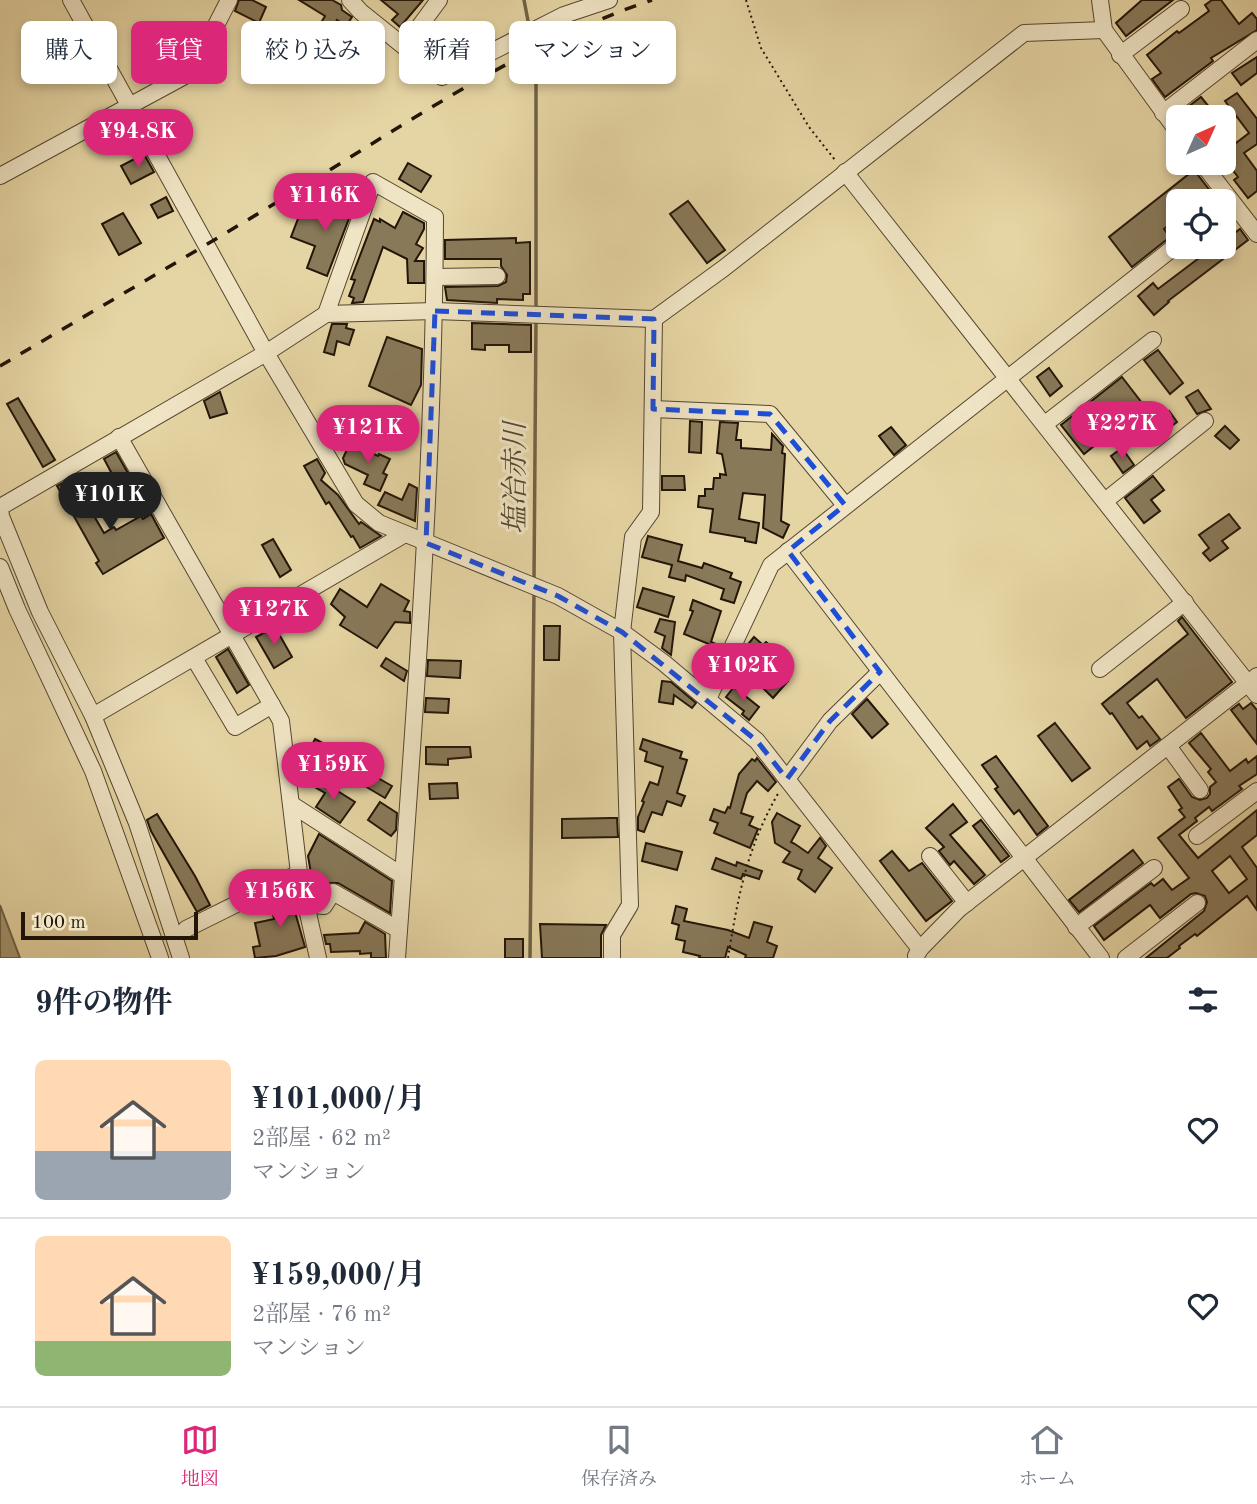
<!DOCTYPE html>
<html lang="ja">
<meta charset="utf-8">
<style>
body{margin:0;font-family:"Old Standard TT","Noto Serif JP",serif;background:#f2f2f3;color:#1f2937;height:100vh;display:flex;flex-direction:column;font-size:26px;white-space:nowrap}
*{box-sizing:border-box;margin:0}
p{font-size:23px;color:#747a83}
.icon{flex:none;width:38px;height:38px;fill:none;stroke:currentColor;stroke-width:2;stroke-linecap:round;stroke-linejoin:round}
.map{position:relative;height:958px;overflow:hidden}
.side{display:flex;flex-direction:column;background:#fff;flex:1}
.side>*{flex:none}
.hud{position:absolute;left:21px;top:21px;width:700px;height:63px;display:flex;gap:14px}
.needle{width:46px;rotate:45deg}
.controls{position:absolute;left:1166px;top:105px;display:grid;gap:14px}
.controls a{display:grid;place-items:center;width:70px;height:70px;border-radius:10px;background:#fff;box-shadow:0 4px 10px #0003;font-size:35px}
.scale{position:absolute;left:21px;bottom:18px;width:177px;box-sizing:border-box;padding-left:7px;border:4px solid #231608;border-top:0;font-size:19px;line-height:24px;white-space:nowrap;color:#231608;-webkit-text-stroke:5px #efe4c4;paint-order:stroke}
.price{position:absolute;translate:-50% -60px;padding:0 16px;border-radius:24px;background:#db2777;color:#fff;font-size:23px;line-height:46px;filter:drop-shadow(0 2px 4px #0008)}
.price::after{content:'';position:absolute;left:50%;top:42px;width:21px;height:16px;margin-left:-10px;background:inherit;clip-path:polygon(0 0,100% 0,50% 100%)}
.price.selected{background:#222;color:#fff}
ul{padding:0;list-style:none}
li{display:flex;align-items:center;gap:21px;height:175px;padding:0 35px}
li+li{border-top:2px solid #e0e1e3}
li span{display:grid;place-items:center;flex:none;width:196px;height:140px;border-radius:10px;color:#555}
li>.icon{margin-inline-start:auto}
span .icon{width:84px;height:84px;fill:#fffc;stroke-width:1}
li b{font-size:30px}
h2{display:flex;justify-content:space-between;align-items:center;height:84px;padding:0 35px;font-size:30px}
.pill{padding:0 24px;border-radius:10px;background:#fff;box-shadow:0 4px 10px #0003;font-size:24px;line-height:63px}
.pill.selected{background:#db2777;color:#fff}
.tab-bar{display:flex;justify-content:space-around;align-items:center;height:98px;border-top:2px solid #e0e1e3;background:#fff;font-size:19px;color:#747a83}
.tab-bar a{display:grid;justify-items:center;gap:4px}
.tab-bar .selected{color:#db2777}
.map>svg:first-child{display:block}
.water{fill:#a4946f;stroke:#706246;stroke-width:2}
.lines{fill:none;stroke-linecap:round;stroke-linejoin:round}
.stream{stroke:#706246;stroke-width:3.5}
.building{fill:#887959;stroke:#231608;stroke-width:2;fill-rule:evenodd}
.minor-casing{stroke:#54462f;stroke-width:18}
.path{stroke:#231608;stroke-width:2;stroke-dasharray:2 3.5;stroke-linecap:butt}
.minor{stroke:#efe4c4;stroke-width:16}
.rail{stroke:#231608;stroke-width:3.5;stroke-dasharray:12 12;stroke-linecap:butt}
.marked{fill:none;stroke:#1d4ed8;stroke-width:5;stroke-dasharray:14 9;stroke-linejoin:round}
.labels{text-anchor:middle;stroke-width:6;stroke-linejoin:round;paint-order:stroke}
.water-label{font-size:28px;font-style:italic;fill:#574831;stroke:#efe4c4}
</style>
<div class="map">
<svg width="1257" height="958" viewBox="0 0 1257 958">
<rect width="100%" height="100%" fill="#e6d5a4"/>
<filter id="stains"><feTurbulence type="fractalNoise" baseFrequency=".00286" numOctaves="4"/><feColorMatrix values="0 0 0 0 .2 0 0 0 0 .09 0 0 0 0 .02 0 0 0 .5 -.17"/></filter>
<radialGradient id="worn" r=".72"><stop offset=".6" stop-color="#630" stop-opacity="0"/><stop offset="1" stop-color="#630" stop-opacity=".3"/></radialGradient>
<path class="water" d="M0,905L20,958H0Z"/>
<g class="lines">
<g class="stream">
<path d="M524,0L529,26"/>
<path d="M531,37L536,62V308"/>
<path d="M534,581L536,320"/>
<path d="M530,958L534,593"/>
</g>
</g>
<g class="building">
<path d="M239,0H252L266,7L259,23L235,11Z"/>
<path d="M299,0H332L341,5L342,10L352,17L346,26L337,20L328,36L337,41L321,69L303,58L307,51L292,43L303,23L316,31L325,16Z"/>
<path d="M381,0H423L400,27L392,20L398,14Z"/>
<path d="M1142,0H1173L1126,36L1116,23Z"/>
<path d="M1212,0H1221L1239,24L1252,13L1257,19V30L1211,58L1213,61L1165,97L1152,79L1161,73L1147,55L1177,31L1179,33L1209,11L1205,5Z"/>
<path d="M1257,57V73L1241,85L1232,73Z"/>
<path d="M1237,93L1257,119V144L1244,153L1257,171V191L1248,198L1234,180L1238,177L1223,158V153L1249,133L1225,101Z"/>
<path d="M1201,97L1210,108L1197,117H1189L1184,110Z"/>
<path d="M144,154L154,172L131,184L121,166Z"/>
<path d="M408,163L431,176L421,192L399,179Z"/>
<path d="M1194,170L1218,201H1178V218L1164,229L1170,237L1132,267L1109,237Z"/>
<path d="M336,193L356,200L327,276L307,268L315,246L291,237L301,211L326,221Z"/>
<path d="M166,197L173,211L158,218L151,205Z"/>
<path d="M688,201L725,250L707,263L670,214Z"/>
<path d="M403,212L424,223V229L416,244L423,248L415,261H424V283H408L407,259L383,247L363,302L352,303L354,298L349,296L355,280L351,279L374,219L380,222V219L395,228Z"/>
<path d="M123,213L141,243L119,255L102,224Z"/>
<path d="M1240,229L1248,240L1168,301L1169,302L1154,315L1138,296L1153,283L1158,289L1207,252L1203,247H1223V242Z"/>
<path d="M516,238V243L530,242V294H523V300L497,299V303L447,300L445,287L498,286L506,282L507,275L501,266V259H445V240Z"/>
<path d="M472,323L531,325V352H509V345H485V350L472,349Z"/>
<path d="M332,324H347L346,328L354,330L349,345L337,341L334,355L324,352Z"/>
<path d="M387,337L422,349L421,385L411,405L369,386Z"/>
<path d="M1158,350L1183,383L1170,394L1144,360Z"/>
<path d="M1049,368L1062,386L1050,396L1037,377Z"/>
<path d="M1122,377L1156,421L1169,411L1177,422L1146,445L1133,428L1116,443L1109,434L1084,454L1061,425Z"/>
<path d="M1198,390L1211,409L1197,414L1186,397Z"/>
<path d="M220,392L227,413L210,418L204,401Z"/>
<path d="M18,398L55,460L43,467L7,404Z"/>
<path d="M690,421L702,422L701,453L689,452Z"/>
<path d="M720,422L738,423L736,440H741V448L771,450L772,434L783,446L782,453L785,454L781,521L789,525L783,538L763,528L765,495L743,493L739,519L759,523L756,543L745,541V538L710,532L713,509L698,507L699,496H705V489H713L714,478H720V474L726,475L722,454L717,453Z"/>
<path d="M1225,426L1239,440L1230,449L1215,436Z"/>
<path d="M891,427L906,445L894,455L879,436Z"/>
<path d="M350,443L378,456L379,454L390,459L383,473L387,475L380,491L364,484L368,475L345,464L343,458Z"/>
<path d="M1122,448L1134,465L1123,473L1111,456Z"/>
<path d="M116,452L142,498L129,506L104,459Z"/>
<path d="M317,459L325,473L321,480L338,495L359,524L361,522L381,536L360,548L353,536L351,537L329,502L326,504L304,466Z"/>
<path d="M662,476H684L685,490H662Z"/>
<path d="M1153,476L1164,490L1151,500L1160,511L1144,523L1125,498Z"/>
<path d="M72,478L104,533L114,527L116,530L141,516L143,519L151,514L164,538L103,574L96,563L99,561L57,486Z"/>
<path d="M409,484L417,488L415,521L378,505L385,492L402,500Z"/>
<path d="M1229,514L1240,528L1222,541L1228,548L1210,561L1203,553L1209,548L1199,535Z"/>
<path d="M648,536L682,545L678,561L702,568L704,563L732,573L730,578L741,582L734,603L721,599L724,589L686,575L685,581L669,577L672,565L642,557Z"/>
<path d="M273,539L291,570L280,577L262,545Z"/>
<path d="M381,584L409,601L404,611L410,612V623L395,622L377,648L340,625L345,617L331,604L340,589L367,607Z"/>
<path d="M643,588L674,597L668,617L637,607Z"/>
<path d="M693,600L721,611L711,642L721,646L716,657L706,653L709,644L684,634L693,611L690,610Z"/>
<path d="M1182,617L1232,682L1186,718L1157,679L1127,703L1139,718L1142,716L1160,739L1150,746L1147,741L1137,749L1112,713L1110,714L1102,704L1188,634L1178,621Z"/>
<path d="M660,619L675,622L671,655L662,648L665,636L655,632Z"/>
<path d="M544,626H560L559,660H544Z"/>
<path d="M275,627L292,657L274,668L256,637Z"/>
<path d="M754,637L763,645L766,642L777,651L767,663L788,681L773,698L764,689L766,687L747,670L757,659L744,649Z"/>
<path d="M228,649L249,685L237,693L216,657Z"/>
<path d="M386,658L407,671L404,681L381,666Z"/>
<path d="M428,660L461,661L460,678L427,676Z"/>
<path d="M662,681L671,682L696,703L692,708L674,695L673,704L659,702Z"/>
<path d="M734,687L759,707L749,720L742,714L744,711L726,697Z"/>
<path d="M426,698L449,699L448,713L425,712Z"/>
<path d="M867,699L888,724L872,738L852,714Z"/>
<path d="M1251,703L1257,710V744L1231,710L1239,704L1243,709Z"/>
<path d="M1055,723L1090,768L1072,781L1038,736Z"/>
<path d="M1201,733L1230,771L1246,759L1248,763L1257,756V774L1239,786L1242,789L1212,811L1209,807L1195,818L1197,821L1179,835L1198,858L1257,810V835L1242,847L1257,868V910L1247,896L1197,936L1195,934L1179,946L1180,948L1167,958H1146L1204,911L1207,902L1205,896L1196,893L1191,894L1160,918L1150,905L1104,940L1094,926L1151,883L1154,886L1163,879L1172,890L1189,878L1158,838L1185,817L1179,810L1182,808L1168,787L1179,779L1192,797L1200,800L1207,798L1210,794V787L1216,782L1208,772L1211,769L1189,743ZM1230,856L1247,879L1229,893L1212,871Z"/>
<path d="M315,739L354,760L350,768L343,765L340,770L308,752Z"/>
<path d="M643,739L682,752L680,758L687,760L677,793L685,796L681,806L667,801L662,815L652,812L644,832L638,830V817L644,802L642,801L650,782L658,785L663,767L645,761L647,752L640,749Z"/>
<path d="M426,747H470L471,757L448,759V765L426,764Z"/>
<path d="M996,756L1048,826L1037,835L1019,810L1014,814L995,789L998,787L982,765Z"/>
<path d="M757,758L776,782L768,791L757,781L747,793L741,813L753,817L749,825L758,829L750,848L714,833L718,823L710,820L714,809L725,813L728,807L730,808L739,774L752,759L755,761Z"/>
<path d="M372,769L381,774L378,778L392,786L385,798L363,785Z"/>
<path d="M317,778L355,802L340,823L316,807L325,793L313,786Z"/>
<path d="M457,783L458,798L430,799L429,784Z"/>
<path d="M380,802L397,813L396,830L391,836L368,820Z"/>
<path d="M953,804L967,822L950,835L985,875L974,884L954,861L950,865L939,851L944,847L926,828Z"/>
<path d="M777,813L800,826L791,842L795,844L808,853L820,838L826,846L818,858L832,868L815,892L798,879L802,870L783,862L790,852L775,843L772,822Z"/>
<path d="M157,814L195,876L210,905L197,912L151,831L147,820Z"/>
<path d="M611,818H617L618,837L562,838V819Z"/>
<path d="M981,820L1009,856L1001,862L973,826Z"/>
<path d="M319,834L392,881L390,913L338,883H327L319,895L314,891L308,856Z"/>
<path d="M646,843L682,852L677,870L642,861Z"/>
<path d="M1133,850L1143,863L1079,912L1069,900Z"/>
<path d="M892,851L909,871L922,863L952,901L926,921L880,861Z"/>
<path d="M716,858L736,866L737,862L762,871L759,879L743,874L741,879L712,869Z"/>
<path d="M292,888L295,904L293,905L305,947L276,956L255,958L253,947L260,946L255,923L274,919L270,899Z"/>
<path d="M676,906L687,909L684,921L728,930L749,938L754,922L772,927L767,942L777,946L773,958H745L746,955L728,947L725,958H699L700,956L683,952L685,941L676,939L679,925L672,923Z"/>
<path d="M365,922L385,934L386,958H371V953L360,954V951L331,952L330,944H326L324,935L359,933Z"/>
<path d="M540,924L606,925L601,935V958H542Z"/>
<rect x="505" y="939" width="18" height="19"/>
</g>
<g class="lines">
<defs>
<g id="minor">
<path d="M71,0L266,353L356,504L379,523L558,596L622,632L664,663L757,741L920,949"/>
<path d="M350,0L361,12L442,77L564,15L609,0"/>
<path d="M1100,0L1104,30L1178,132"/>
<path d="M405,46L439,0"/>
<path d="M1120,55L1181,9"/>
<path d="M1163,113L1257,40"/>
<path d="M1202,163L1257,234"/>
<path d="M845,172L1257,695"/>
<path d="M0,176L192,72L229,0"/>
<path d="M435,277L497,276"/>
<path d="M326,314L373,182L435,217C434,465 415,711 397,958"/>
<path d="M653,409L770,414L845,505"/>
<path d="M1045,424L1153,340"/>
<path d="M119,437L281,721L299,873L318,958"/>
<path d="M1105,501L1205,421"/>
<path d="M0,514L2,506L266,353L326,314L435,311L654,319L724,268L1024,33L1104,30"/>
<path d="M0,514L40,612L93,716L137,823L181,958"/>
<path d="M788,551L1101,958"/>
<path d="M0,567L17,609L93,771L160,958"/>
<path d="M194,658L235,727L272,705"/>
<path d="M1100,669L1185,602"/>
<path d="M708,699L771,565L1178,244"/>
<path d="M93,716L405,534"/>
<path d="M1168,746L1200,790"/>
<path d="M787,779L830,721L880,672"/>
<path d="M291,804L403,876"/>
<path d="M1197,836L1257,791"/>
<path d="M930,856L967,903"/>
<path d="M306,904L324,906L333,892L399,930"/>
<path d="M1076,927L1154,868"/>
<path d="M186,929L299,873"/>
<path d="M916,956L920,949L959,909L1257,676"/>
<path d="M612,958V935L630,905L622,632L633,537L651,512L654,319"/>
<path d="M1126,958L1197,903"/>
</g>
</defs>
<use href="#minor" class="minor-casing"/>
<g class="path">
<path d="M746,0L761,48L809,127L835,160"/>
<path d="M728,958C738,896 747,847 779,792"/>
</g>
<use href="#minor" class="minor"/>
<path class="rail" d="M0,366C105,304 211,243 315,179C424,112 530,41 652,0"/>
</g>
<path class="marked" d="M435,311L654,319L653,409L770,414L845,505L788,551L880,672L830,721L787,779L757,741L622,632L558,596L426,543Z"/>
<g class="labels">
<g class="water-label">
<text transform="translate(514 478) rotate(-90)" y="10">塩冶赤川</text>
</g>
</g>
<rect width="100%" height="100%" filter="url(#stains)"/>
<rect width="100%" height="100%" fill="url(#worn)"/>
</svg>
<div class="controls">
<a><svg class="needle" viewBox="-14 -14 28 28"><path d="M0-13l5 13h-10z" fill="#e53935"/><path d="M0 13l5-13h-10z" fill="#747a83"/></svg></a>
<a><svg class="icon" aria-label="locate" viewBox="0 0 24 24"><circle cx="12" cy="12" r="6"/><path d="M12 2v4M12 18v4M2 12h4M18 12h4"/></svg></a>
</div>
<div class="scale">100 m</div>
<b class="price" style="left:138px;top:169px">¥94.8K</b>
<b class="price" style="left:325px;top:233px">¥116K</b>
<b class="price" style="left:1122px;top:461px">¥227K</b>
<b class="price" style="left:368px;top:465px">¥121K</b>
<b class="price selected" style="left:110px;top:532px">¥101K</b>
<b class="price" style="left:274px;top:647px">¥127K</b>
<b class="price" style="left:743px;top:703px">¥102K</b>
<b class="price" style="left:333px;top:802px">¥159K</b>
<b class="price" style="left:280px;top:929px">¥156K</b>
<div class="hud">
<a class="pill">購入</a>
<a class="pill selected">賃貸</a>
<a class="pill">絞り込み</a>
<a class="pill">新着</a>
<a class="pill">マンション</a>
</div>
</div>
<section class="side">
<h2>9件の物件<svg class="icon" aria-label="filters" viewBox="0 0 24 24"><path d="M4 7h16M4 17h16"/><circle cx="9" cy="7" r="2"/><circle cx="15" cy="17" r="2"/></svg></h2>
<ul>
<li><span style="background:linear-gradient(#ffd9b3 65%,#9aa5b1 0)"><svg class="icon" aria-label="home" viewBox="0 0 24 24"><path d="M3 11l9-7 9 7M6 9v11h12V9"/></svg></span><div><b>¥101,000/月</b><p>2部屋 · 62 m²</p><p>マンション</p></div><svg class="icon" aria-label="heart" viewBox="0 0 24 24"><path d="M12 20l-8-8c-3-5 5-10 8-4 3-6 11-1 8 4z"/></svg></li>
<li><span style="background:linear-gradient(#ffd9b3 75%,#8fb573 0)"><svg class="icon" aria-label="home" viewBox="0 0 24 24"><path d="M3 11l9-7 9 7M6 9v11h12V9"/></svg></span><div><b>¥159,000/月</b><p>2部屋 · 76 m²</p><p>マンション</p></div><svg class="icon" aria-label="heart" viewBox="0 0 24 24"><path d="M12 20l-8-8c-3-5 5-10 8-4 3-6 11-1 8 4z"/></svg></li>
</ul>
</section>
<nav class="tab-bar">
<a class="selected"><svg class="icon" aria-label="map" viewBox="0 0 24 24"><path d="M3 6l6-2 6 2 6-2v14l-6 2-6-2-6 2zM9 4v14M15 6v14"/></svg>地図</a>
<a><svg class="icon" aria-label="saved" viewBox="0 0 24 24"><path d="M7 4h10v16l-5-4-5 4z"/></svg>保存済み</a>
<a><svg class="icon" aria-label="home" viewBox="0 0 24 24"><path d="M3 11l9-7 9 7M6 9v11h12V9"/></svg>ホーム</a>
</nav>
